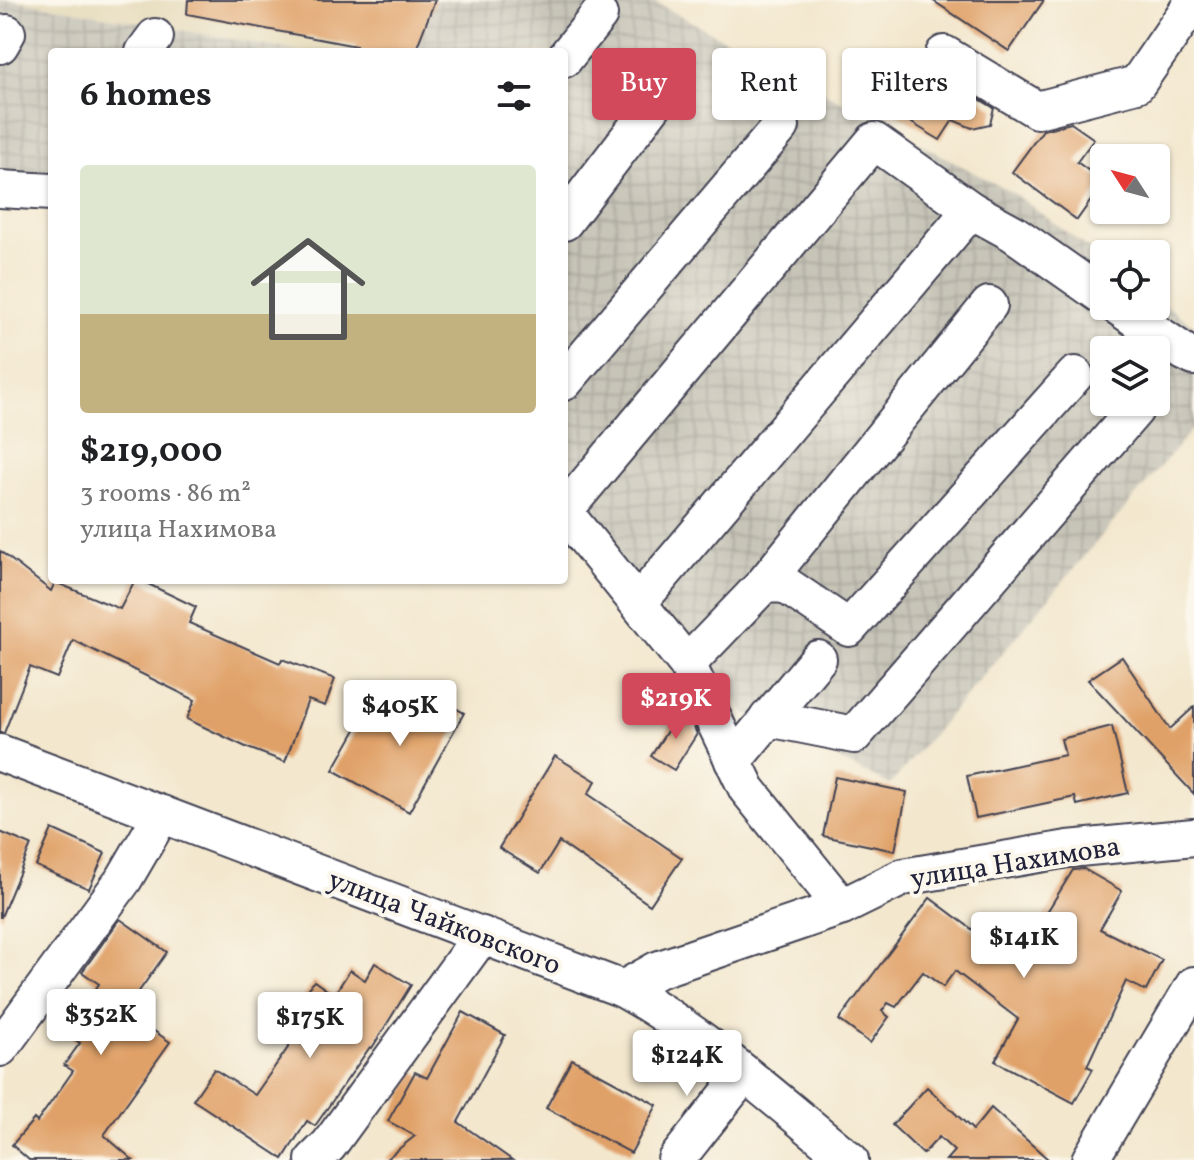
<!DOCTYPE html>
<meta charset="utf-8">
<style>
body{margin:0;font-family:Vollkorn,serif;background:#f2f2f2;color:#202124;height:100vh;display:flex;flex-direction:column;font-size:30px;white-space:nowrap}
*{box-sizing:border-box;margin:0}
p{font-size:26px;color:#757577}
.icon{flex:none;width:44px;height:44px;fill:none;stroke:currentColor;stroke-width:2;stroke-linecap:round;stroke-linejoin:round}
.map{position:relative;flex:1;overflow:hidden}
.panel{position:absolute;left:48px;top:48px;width:520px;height:536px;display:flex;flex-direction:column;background:#fff;border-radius:8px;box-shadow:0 2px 6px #0004}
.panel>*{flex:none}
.top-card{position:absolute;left:592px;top:48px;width:482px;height:72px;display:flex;gap:16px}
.needle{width:52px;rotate:306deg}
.controls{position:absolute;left:1090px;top:144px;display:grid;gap:16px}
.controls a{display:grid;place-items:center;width:80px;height:80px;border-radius:8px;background:#fff;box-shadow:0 2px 6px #0004;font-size:40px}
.price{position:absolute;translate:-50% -68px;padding:0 18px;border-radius:8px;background:#fff;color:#222;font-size:26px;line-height:52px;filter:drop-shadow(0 2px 4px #0008)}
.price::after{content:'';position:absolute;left:50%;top:48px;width:24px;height:18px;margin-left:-12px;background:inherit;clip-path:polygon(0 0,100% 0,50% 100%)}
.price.active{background:#d1495b;color:#fff}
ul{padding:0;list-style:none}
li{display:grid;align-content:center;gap:16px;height:424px;padding:0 32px}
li+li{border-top:2px solid #e0e0e0}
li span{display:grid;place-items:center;height:248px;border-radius:8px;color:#555}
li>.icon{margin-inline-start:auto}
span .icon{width:144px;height:144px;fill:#fffc;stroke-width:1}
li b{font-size:34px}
h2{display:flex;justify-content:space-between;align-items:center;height:96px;padding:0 32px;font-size:34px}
.chip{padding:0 28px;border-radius:8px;background:#fff;box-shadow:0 2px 6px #0004;font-size:28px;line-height:72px}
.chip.active{background:#d1495b;color:#fff}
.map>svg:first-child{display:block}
.built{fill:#e5daba}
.industrial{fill:url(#industrial-grid);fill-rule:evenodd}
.building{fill:#e0a167}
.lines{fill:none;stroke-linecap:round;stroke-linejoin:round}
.minor-casing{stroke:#414051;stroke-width:40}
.minor{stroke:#fff;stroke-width:36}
.labels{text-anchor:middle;stroke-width:8;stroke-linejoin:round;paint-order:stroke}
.street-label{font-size:28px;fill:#22223b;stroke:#fbf7ec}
</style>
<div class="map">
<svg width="1194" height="1160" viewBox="0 0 1194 1160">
<defs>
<pattern id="industrial-grid" width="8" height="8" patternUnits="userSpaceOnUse" patternTransform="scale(2)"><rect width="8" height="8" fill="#c7c4b8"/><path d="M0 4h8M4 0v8" fill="none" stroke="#aba89f"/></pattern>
</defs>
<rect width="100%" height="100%" fill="#fbf7ec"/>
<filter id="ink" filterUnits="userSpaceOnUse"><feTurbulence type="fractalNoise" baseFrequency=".0125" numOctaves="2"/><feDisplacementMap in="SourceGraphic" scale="16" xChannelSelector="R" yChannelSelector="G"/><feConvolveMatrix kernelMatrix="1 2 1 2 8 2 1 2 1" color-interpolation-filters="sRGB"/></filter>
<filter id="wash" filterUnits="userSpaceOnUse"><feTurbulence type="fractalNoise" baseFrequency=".006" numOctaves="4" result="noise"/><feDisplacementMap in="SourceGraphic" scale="32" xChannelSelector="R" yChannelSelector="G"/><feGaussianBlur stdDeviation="1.8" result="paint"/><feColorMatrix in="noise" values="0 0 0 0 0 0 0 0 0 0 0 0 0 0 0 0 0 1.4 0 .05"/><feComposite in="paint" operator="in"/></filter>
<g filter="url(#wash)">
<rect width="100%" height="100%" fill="#f3e7cd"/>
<path class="built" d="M15,0H434L415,52H305Z"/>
<g class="industrial">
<path d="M0,0H14L303,52H52V177L0,175Z"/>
<path d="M435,0H651L1016,195L1104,260V306H1156V298L1194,326V427L890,785L747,714L564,491V52H415ZM1104,350H1156V402H1104Z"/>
</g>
<g id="blocks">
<g class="building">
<path d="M188,0H435L415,52H354L356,46L187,14Z"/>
<path d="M932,0H1044L1009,51Z"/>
<path d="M908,74L947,99L956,85L994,108L990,124L972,128L953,120L940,140L887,108Z"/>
<path d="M1071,123L1094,139L1077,162L1104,182L1077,220L1012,172L1043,130Z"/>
<path d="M0,551L51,591L55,582L120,609L135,580H140L196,607L189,623L280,663L282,659L335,679L325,706L308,700L285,762L248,748L187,719L195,700L73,640L57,678L30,667L4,733H0Z"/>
<path d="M1122,657L1170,729L1194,707V794L1088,680Z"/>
<path d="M412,684L464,713L409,812L333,770L367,710L391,723Z"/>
<path d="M680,711L689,716L697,734L674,770L651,756Z"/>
<path d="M1112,726L1128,793L1077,805L1075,797L976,818L967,776L1065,755L1061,739Z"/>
<path d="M555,756L596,781L588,794L682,858L650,905L559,842L540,873L499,848Z"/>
<path d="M835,777L907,792L895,851L823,836Z"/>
<path d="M52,829L105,853L89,889L36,866Z"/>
<path d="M0,832L31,845L1,917H0Z"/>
<path d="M1084,869L1122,891L1100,929L1162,960L1146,991L1126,981L1087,1066L1093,1069L1074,1103L995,1061L1018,1019L955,971L943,987L923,972L896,1007L888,1003L882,1011L889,1017L870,1043L839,1020L930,898L1016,962L1073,870Z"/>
<path d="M120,919L167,952L125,1011L170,1042L104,1135L133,1160H29L12,1145L34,1119L37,1122L73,1071L64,1065L80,1043L65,1033L99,984L82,972Z"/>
<path d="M375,963L411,985L372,1048L370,1047L315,1126L307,1121L283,1159L193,1100L214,1069L255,1095L294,1039L281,1030L314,981L334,995L350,970L365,980Z"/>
<path d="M463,1012L505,1035L458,1122L512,1160H385L415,1136L388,1121L415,1072L427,1078Z"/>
<path d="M572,1059L657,1105L631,1153L546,1108Z"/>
<path d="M927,1087L973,1130L991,1108L1049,1160H946L954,1151L939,1137L923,1154L892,1125Z"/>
</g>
</g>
</g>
<g filter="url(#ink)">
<use href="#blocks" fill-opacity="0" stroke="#414051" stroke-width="2"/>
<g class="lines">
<defs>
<g id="minor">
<path d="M0,45L7,33"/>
<path d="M144,52L155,37"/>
<path d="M944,54L1037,110L1137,84L1194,1"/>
<path d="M564,59L599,15"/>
<path d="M0,189L52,192"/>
<path d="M564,222L658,99"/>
<path d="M1117,306L1184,352L1194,357"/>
<path d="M564,382L781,126"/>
<path d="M564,511L874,141L971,210L1013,233L1104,297"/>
<path d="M564,512L687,664L747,789L842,907"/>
<path d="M763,585L989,305"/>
<path d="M639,602L971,210"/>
<path d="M687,664L763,585L784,584L849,628L1075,375"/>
<path d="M768,718L854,735L1135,410"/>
<path d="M0,753L623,989C704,1034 778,1102 850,1160"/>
<path d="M733,761L818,659"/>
<path d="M623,989L657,970L842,907L903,877L1068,849L1194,837"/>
<path d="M0,1048L124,879L162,814"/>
<path d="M314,1160L329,1145L482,935"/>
<path d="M676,1160L744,1074"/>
<path d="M1090,1160L1194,985"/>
</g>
</defs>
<use href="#minor" class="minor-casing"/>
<use href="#minor" class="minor"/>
</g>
</g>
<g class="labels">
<g class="street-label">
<text transform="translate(1015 861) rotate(-9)" y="10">улица Нахимова</text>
<text transform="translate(445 921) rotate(21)" y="10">улица Чайковского</text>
</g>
</g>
</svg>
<div class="controls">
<a><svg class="needle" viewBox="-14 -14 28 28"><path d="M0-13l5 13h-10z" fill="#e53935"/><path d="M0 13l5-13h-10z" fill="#757577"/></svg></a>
<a><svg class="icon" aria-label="locate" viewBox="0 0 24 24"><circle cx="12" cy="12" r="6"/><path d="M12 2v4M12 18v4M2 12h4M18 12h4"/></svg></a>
<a><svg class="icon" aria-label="layers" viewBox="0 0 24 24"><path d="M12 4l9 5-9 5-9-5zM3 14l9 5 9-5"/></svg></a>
</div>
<b class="price active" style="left:676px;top:741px">$219K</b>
<b class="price" style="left:400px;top:748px">$405K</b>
<b class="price" style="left:1024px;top:980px">$141K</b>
<b class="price" style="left:101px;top:1057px">$352K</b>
<b class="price" style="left:310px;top:1060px">$175K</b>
<b class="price" style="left:687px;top:1098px">$124K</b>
<div class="top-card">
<a class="chip active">Buy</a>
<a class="chip">Rent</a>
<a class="chip">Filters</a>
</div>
<section class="panel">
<h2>6 homes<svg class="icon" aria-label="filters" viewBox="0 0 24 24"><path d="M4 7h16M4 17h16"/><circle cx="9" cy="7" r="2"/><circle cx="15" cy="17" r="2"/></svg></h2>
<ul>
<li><span style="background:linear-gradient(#dfe7d0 60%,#c2b280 0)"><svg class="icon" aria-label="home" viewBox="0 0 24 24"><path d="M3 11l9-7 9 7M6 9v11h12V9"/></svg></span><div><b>$219,000</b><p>3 rooms · 86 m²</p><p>улица Нахимова</p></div></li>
</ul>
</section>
</div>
